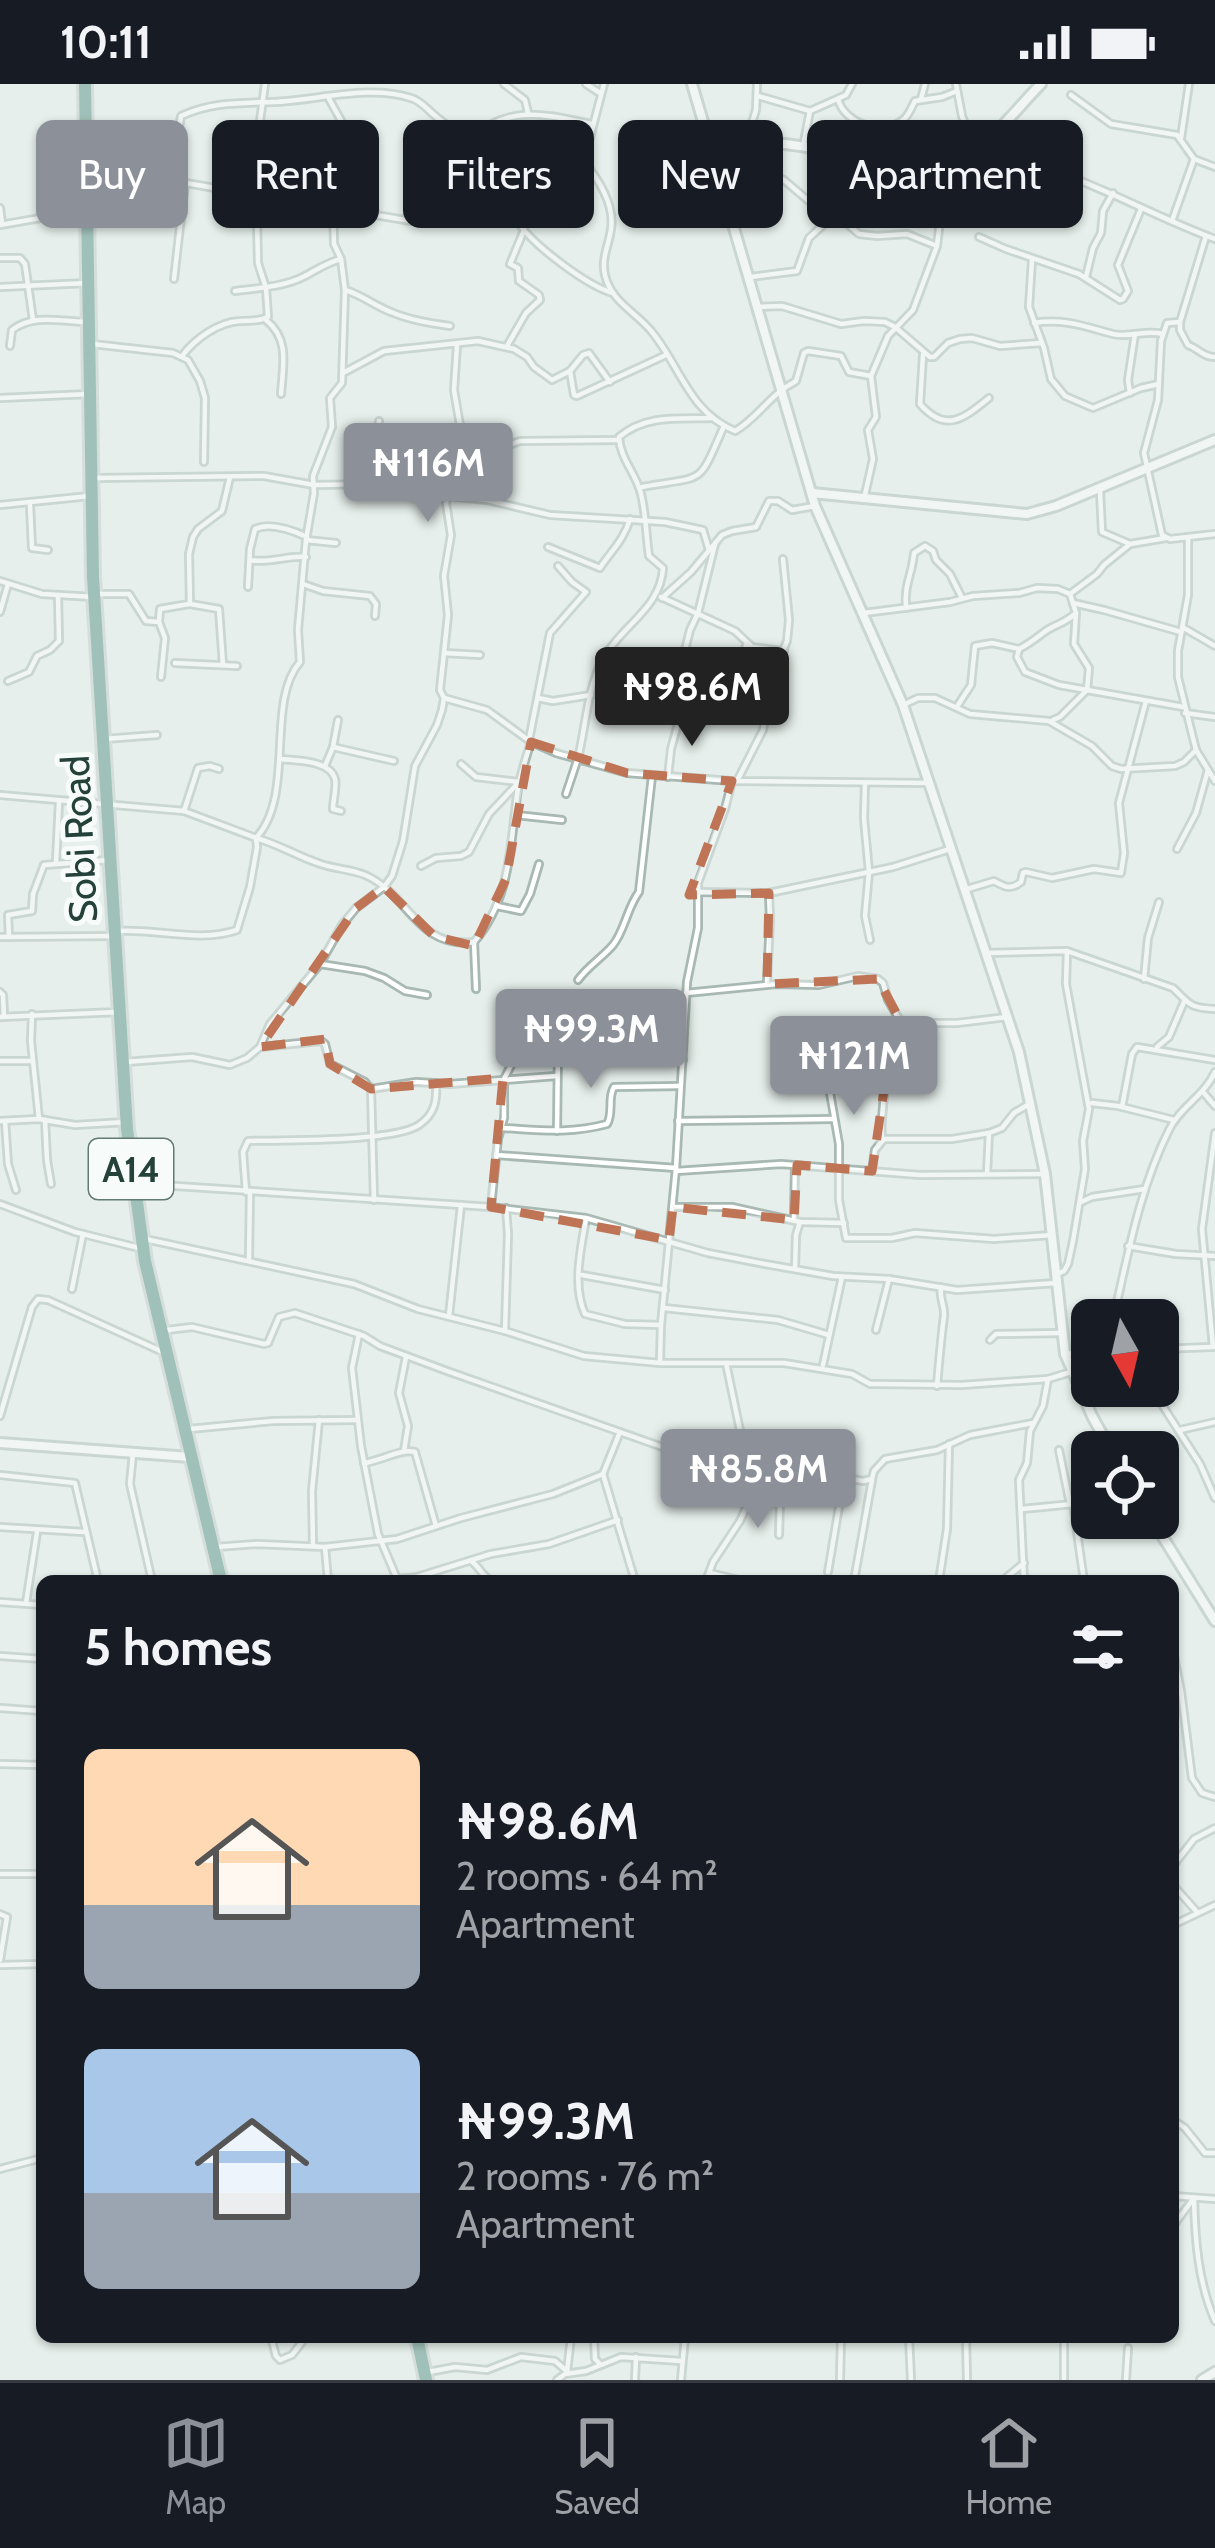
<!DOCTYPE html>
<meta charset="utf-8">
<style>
body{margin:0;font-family:Cabin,sans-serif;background:#20242c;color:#f1f3f6;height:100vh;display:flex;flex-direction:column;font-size:45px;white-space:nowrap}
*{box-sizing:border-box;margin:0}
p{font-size:39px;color:#9ea1a6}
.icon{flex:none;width:66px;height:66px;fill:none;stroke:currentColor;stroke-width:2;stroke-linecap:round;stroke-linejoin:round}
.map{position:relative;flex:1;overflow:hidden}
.details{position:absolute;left:36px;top:1491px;width:1143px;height:768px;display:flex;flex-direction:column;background:#171b24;border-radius:18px;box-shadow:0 3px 9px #0004}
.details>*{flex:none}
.top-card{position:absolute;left:36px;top:36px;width:1143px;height:108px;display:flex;gap:24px}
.needle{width:78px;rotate:172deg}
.controls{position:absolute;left:1071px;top:1215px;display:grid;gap:24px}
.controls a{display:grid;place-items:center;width:108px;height:108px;border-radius:18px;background:#171b24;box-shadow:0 3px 9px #0004;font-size:60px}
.price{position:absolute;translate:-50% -102px;padding:0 27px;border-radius:12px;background:#8c9099;color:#fff;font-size:39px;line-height:78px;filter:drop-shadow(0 3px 6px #0008)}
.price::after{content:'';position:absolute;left:50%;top:72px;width:36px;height:27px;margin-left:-18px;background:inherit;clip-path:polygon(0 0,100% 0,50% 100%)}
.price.current{background:#222;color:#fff}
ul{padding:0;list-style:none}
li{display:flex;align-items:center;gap:36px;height:300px;padding:0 48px}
li span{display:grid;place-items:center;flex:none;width:336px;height:240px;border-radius:18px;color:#555}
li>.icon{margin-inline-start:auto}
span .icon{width:144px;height:144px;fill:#fffc;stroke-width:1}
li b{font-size:51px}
h2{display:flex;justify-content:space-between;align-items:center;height:144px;padding:0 48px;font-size:51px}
.pill{padding:0 42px;border-radius:18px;background:#171b24;box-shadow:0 3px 9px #0004;font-size:42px;line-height:108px}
.pill.current{background:#8c9099;color:#fff}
.status{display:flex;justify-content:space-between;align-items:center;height:84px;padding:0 60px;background:#171b24;direction:ltr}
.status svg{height:33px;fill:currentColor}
.menu{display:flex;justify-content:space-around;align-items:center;height:168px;border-top:3px solid #363941;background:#171b24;font-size:33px;color:#9ea1a6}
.menu a{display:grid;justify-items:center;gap:6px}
.menu .current{color:#8c9099}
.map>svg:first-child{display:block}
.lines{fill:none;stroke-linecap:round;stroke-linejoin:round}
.minor-casing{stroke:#a8b8b2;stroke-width:10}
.tertiary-casing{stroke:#a8b8b2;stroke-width:14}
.trunk-casing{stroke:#c2cac8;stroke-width:18}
.minor{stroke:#fff;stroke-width:4.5}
.tertiary{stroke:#fff;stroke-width:8}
.trunk{stroke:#4c8a7c;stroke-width:12}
.marked{fill:none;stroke:#c07456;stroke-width:9;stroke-dasharray:24 15;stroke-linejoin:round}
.labels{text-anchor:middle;stroke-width:10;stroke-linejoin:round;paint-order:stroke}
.shield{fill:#f7fbf9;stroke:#637a73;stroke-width:3}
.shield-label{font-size:36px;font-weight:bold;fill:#24423a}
.street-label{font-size:39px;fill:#24423a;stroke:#f7fbf9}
</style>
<div class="status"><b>10:11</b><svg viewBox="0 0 49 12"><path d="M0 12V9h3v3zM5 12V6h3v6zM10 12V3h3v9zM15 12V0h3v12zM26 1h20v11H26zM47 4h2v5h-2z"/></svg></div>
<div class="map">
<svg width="1215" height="2296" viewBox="0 0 1215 2296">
<rect width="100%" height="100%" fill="#e6efeb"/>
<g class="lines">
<defs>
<g id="minor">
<path d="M504,0L525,16L528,29"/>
<path d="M586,0L600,9"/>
<path d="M956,0L962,32L974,63"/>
<path d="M1071,11L1111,40L1177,51L1194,75L1215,83"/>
<path d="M758,12L810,27"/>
<path d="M328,13L349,51L356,81L371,111L375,129"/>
<path d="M838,15C844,40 885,54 905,34C910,29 912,22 915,17L942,13L957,7"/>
<path d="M921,15L925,0"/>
<path d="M1181,54L1189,0"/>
<path d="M468,56C510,20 542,30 592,40"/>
<path d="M746,58L756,26L757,0"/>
<path d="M752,63L755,71L774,91L784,96L817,124L846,139L859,150L877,152L907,150L937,162"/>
<path d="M803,63L810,27L846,11L852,0"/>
<path d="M970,69C1060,75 1133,125 1215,155"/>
<path d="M583,77C598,94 615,121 611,145C609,161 601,174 605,191C611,218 636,228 652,248C680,282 689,328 735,347C757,335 769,311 796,297L804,269L808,267L841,272L849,288L871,292"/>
<path d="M91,87L150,93L411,137C442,136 468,125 495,112L498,84C530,75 565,108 586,69L604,0"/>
<path d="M171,97L181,32C211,18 240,19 272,18C315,17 368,0 411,14C421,17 426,24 433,30C454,49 481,61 498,84"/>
<path d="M237,109L257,59L265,0"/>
<path d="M498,109C507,119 512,130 520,141C535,162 587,202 613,209"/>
<path d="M0,124L2,140"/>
<path d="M1172,137L1194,75"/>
<path d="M0,141L86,126"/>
<path d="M1206,152L1180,238V246L1188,261C1199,265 1203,273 1215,273"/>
<path d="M979,153L1006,165L1079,190L1120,216L1123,215L1128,207L1118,181L1141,125"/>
<path d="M0,174H20L25,180L33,236"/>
<path d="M1032,176L1029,223L1044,264L1051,295L1065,312L1093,324L1141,304L1159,300"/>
<path d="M751,193L797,187L809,154L833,132"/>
<path d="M1086,193L1093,164L1101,149L1103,127L1113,109"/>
<path d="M174,195L185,99"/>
<path d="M0,203L88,199"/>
<path d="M345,206C362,211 375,222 391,228C410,236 429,239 450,242"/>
<path d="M235,207C258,204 284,203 305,192C318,185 326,179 341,175"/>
<path d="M757,223L782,222L841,240L864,237L885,238L895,243L930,273H934L948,259L960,255L972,254L1000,262L1042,259"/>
<path d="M266,236C290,255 283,282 281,310"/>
<path d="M1180,238L1167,239L1161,257L1158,316L1144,369L1162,451L1170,455L1215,450"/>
<path d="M1034,239C1064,234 1086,243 1113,250C1130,254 1147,245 1163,250"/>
<path d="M92,260L173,269L188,276L200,297L205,314L204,378"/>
<path d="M10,262L12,246C34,229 62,238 88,238"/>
<path d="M507,262L526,229L540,216L539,211L519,197L518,184L510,180L524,146"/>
<path d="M923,271L920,320C946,350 964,334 989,314"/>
<path d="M182,272C195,255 218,238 240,237C252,236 258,238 268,233L266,204L258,179L257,135L246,110"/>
<path d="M570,287L574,311L577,312L666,271"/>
<path d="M343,289L384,267L478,257L514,265L527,273L534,283L552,296L570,287L583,271L589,269L610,298"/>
<path d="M1130,309L1128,296L1135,250"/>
<path d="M0,314L90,310"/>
<path d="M459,366L487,369L520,357L619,356"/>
<path d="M96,394L264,392L314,401L373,400L449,406"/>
<path d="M373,400L379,337"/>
<path d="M642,403C706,391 697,404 724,342"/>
<path d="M1100,407L1102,448L1130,460"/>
<path d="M447,412L487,416L550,431L665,438L703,446L709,466"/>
<path d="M864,415L873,375L868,346L876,333L871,292L888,252L913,226L937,162L947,78"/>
<path d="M0,421L90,412"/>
<path d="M30,421L32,464L48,466"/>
<path d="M1188,454V511L1178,567V593L1196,666L1215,697"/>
<path d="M306,456L336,459"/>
<path d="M715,460L698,529L690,546L684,570L690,574L738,584"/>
<path d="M548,463L600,484C611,467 624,456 630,435"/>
<path d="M250,476C270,480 286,471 306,473"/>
<path d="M0,497L42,510L94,513"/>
<path d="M303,500L323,507L370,512L376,520L375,532"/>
<path d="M248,503L250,465L255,445C270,438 292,446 307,453"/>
<path d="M99,510H129L146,537L159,538L165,554L161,593"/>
<path d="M661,513L735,547L752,563L784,567"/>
<path d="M662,514L691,488L722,451L732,447L756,443L769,417H778L792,426L815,422"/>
<path d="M1073,519L1104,526L1181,548"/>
<path d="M906,524C904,499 912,492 914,469L925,462L933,467L936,476L950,490L962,514"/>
<path d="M0,528L8,500"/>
<path d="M864,529L950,518L973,512L1019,509L1037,504L1058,505L1070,510"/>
<path d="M1076,529C1063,541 1054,540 1043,549C1034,556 1029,560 1019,565L1017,573L1025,588L1059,601L1183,623"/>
<path d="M159,538L160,525L189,520"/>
<path d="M1184,544L1215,562"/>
<path d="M747,559L737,586L735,611L742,616L769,621"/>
<path d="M444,569L480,571"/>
<path d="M175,579L237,582"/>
<path d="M223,581L219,525L190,520L189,470L193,453L198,445L222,427L230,393"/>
<path d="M8,597L29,588L37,572L50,566L59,557L58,512"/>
<path d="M444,614L487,626L531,658L556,669L627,689L732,697L928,699"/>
<path d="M538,614L553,617L591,611"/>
<path d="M903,621L918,614H935L970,630L1049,637L1092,662L1112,682L1121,685L1175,682L1184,678L1196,666"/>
<path d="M958,621L971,601L975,562L992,559L1019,565"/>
<path d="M1185,629L1215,633"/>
<path d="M1053,636L1060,633L1087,606L1089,584L1074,560L1076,529L1070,510L1097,490L1104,481L1130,460L1166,454"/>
<path d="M104,655L157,651"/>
<path d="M529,656L550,549L586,508L572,498L558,482"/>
<path d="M333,663L394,677"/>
<path d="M281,675C297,677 330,676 335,695C337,703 333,716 333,725L341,727"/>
<path d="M325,682L333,663L338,636"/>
<path d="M668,693L671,665L681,629"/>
<path d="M737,697L763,646L772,593L787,557L789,536L783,475"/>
<path d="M865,699L864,734L869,788L865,832L870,856"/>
<path d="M566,710C570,698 574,686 578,674C586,642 587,605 603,575C621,542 661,524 663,484L649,472C646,451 646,430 641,410C636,389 620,375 619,353C646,330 680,335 712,334"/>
<path d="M0,711L184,727L256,754C296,711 265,618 300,578L298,546L306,456L314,409L313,392L332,343L330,314L342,299L345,206L341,175L334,160L333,124"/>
<path d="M184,727L198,684L210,682L219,685"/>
<path d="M516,731L562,736"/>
<path d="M1177,765L1196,729L1208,686"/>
<path d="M56,778L59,718"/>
<path d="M421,782L436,774L461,772L469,768L489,730L519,698L476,693L461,680"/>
<path d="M964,806L994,797C1003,802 1010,807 1021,798L1023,789L1026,788L1052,794L1094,785L1121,789L1124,769L1119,719L1146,617"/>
<path d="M698,808L769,809L893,783L950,765"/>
<path d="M497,822L521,827L530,810L539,780"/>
<path d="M116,847C155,844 199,859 237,846L250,803L257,763L256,754C278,760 297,772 318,779C333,785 351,785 365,791C409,810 417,865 474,858C512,814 510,758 518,704C521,689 526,673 531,658"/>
<path d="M0,853L115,852"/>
<path d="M9,853L8,831L32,827L33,810L44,781L109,776"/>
<path d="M474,858L476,905"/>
<path d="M985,869L1067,867L1173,904C1190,920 1189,924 1215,925"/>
<path d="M320,880L365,887L384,894L405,907L427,911"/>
<path d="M1144,895L1148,854L1159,818"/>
<path d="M578,896C588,882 602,874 613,861C625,846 627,824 639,808L652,692"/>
<path d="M767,899L770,835L769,809"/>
<path d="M0,908L3,911L4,933"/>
<path d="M686,909L776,900L819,901L858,892L878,895L883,899L888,916L902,940"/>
<path d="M645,914L646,974"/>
<path d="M32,930L31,957L39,1035"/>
<path d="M0,933L119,928"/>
<path d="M261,963L321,957L325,960L330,980L365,998L371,1005L374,1116"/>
<path d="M1157,963L1169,953L1184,918"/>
<path d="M0,977H33"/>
<path d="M125,978L192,973L230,981L247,974L260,963L270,940L320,880L342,841L356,824L384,803L392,792L403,757L415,682L437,641L442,626L444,614L440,606L448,531L444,492L451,451L446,419L462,353L454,306L457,261"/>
<path d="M826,986L839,1060V1116L846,1154H892L915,1149L994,1155L1052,1151"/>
<path d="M371,1005L416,998L450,1000L556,992"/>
<path d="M1203,1008L1215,1022"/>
<path d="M1092,1019L1118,1022L1174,1036"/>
<path d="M1122,1023L1132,970L1137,963L1215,976"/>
<path d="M45,1036L47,1076L51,1100"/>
<path d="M0,1037L39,1035L75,1041L126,1038"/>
<path d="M5,1037L8,1080L16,1106"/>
<path d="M678,1037L833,1035"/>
<path d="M503,1044C540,1046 570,1050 607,1040C614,1029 607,1014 614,1003L680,1002"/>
<path d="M557,1047L558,966"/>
<path d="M882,1056C880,1039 884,1023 884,1005C884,984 878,964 880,943L893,939H957L1007,933"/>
<path d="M496,1071L676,1084"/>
<path d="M676,1087L781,1080L920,1091L1045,1090"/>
<path d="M872,1087L875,1066L884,1055H952L989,1049L1002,1044L1014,1029L1031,1019"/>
<path d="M987,1089L989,1049"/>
<path d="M138,1102H176L491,1123L586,1134L708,1169L765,1180L833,1192L889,1195L957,1206L1056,1199"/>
<path d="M246,1108L243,1068L248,1057C283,1056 394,1058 419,1041C435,1030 437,1017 436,999"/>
<path d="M1081,1118L1092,1113L1145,1105"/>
<path d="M0,1120L75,1148L143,1165"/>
<path d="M491,1122L498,1055L504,1034V995L518,968L549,965L604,973L683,976"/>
<path d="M673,1123H732L800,1138L844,1139"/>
<path d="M586,1135C581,1164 572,1202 585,1230L625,1240L661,1241"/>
<path d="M794,1135L795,1081"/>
<path d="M145,1155L354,1200L418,1225L505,1247L584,1272L660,1279H784L852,1290L870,1300H877L962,1301L1048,1295"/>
<path d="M1128,1162L1176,1170L1215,1172"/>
<path d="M249,1174L250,1108"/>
<path d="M795,1185L796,1151L800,1138"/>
<path d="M582,1191L665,1206"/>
<path d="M1055,1191L1064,1187L1068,1180L1073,1157L1085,1085L1083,1057L1089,1025L1066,900L1067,867"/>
<path d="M72,1205L83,1150"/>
<path d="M664,1224L778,1236L829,1251"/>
<path d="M449,1232L461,1121"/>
<path d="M1113,1236C1128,1171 1139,1106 1169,1046C1180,1023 1204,1012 1215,988"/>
<path d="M167,1246L192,1243L264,1260L268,1259L279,1233L295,1229L364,1252L380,1262L447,1287L739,1390L759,1382L775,1381L863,1397L872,1395L874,1387L885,1375L937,1366L970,1351L1033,1339"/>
<path d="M876,1246L889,1195"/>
<path d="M505,1247L508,1150L506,1124"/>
<path d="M359,1250L352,1284L361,1362L378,1450L398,1497"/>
<path d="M990,1256L996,1250L1061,1249"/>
<path d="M1213,1263L1202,1145L1215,1049"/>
<path d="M1158,1265L1212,1263"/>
<path d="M1065,1270L1092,1268"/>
<path d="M660,1277L661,1241L676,1084L687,898L698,844V799L725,725L732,697"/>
<path d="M823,1281L842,1193"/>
<path d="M937,1302C939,1278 941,1255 944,1232C945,1222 939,1214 941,1203"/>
<path d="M1150,1302L1200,1380L1215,1414"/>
<path d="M0,1332L32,1223L38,1215L48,1216L165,1269"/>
<path d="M189,1345L273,1337L357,1336"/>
<path d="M1180,1346L1215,1338"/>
<path d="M1059,1366L1070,1420"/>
<path d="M404,1367L408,1342L399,1309L406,1273"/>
<path d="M133,1369L130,1400L152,1497"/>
<path d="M364,1379C380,1377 402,1364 415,1368L436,1442"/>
<path d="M603,1390L635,1497"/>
<path d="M0,1391L75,1399L98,1497"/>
<path d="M1073,1420L1084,1497"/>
<path d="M1022,1425L1073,1420L1092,1415"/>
<path d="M0,1443L84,1448"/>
<path d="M779,1451L781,1382"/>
<path d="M313,1461L312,1407L319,1336"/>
<path d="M216,1463L257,1460L325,1463L397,1455L461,1434L553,1410L603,1390L620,1348"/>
<path d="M325,1463L328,1497"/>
<path d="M471,1477C479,1482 482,1492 491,1497"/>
<path d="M828,1488L844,1393"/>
<path d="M710,1489L743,1497"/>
<path d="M397,1495L417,1493L491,1470L549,1460L618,1436"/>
<path d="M706,1497L713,1478L740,1437L753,1409L726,1279"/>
<path d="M854,1497L872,1396"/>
<path d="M939,1497L947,1445L949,1360"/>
<path d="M1002,1497L1024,1479"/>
<path d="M1024,1497L1019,1396L1027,1379L1030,1347L1043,1322L1048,1295L1071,1288"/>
<path d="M0,1518L42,1521"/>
<path d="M26,1519L37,1448"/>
<path d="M1173,1567L1181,1607L1192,1694L1202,1709L1215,1713"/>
<path d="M0,1572L42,1575"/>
<path d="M0,1624L42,1627"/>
<path d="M0,1680L42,1681"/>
<path d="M1173,1782L1194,1755L1215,1744"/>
<path d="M0,1790H42"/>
<path d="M1173,1801L1197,1828"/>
<path d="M0,1830L7,1833L0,1876"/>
<path d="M1173,1841L1215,1821"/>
<path d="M0,1881L42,1880"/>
<path d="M1173,2036L1185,2044L1205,2069H1215"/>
<path d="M0,2085L42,2074"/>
<path d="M1173,2112L1215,2115"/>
<path d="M1194,2114C1195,2155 1198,2198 1215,2237"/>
<path d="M1173,2142L1194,2114"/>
<path d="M271,2253L276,2272L280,2276L292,2271L306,2253"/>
<path d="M594,2253L595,2275L600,2280"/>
<path d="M909,2253L911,2296"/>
<path d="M1064,2253V2296"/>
<path d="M966,2254L967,2296"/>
<path d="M428,2288L455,2283L487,2286L521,2273L555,2277L569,2289"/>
<path d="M567,2288L571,2253"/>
<path d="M557,2296L565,2290L586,2287L621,2273L681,2277"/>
<path d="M635,2296L636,2273"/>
<path d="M681,2296L685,2253"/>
<path d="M840,2296L841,2253"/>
<path d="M1126,2296L1128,2264"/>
</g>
<g id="tertiary">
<path d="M692,0L815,422L903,621L1019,968L1045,1090L1065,1270L1092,1332L1112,1368"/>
<path d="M709,61C734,60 759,58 784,60C827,64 932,90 967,71C995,55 1018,23 1041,0"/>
<path d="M812,409L1027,430L1056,422L1215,356"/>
<path d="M0,1359L190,1373"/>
<path d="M1151,1434L1215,1537"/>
<path d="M1202,2296L1215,2288"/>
</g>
<g id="trunk">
<path d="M85,0L93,493L127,1045L145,1177L221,1497"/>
<path d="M417,2253L426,2296"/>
</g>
</defs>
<use href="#minor" class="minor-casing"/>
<use href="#tertiary" class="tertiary-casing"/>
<use href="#trunk" class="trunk-casing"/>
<use href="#minor" class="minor"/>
<use href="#tertiary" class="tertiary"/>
<use href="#trunk" class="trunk"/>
</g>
<path d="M0 0H1215V2296H0ZM531,658L627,689L732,697L689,811L769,809L767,900L878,895L902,940L878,938L884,1006L872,1087L797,1081L794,1136L673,1123L669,1156L491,1123L503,994L371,1005L330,980L325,955L260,963L356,824L384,803L434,852L474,862L506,795Z" fill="#e6efeb" fill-opacity=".55" fill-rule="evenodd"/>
<path class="marked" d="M531,658L627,689L732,697L689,811L769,809L767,900L878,895L902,940L878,938L884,1006L872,1087L797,1081L794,1136L673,1123L669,1156L491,1123L503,994L371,1005L330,980L325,955L260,963L356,824L384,803L434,852L474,862L506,795Z"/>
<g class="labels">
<rect class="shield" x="89" y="1055" width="84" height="60" rx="9"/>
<g class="shield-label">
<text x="131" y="1098">A14</text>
</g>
<g class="street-label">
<text transform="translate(79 755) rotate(-93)" y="14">Sobi Road</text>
</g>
</g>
</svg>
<div class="controls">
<a><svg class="needle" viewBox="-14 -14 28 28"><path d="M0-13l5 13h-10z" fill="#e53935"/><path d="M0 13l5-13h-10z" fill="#9ea1a6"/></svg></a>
<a><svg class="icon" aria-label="locate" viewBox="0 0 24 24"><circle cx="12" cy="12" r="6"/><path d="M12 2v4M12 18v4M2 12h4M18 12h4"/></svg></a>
</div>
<b class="price" style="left:428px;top:441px">₦116M</b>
<b class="price current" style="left:692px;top:665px">₦98.6M</b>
<b class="price" style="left:591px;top:1007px">₦99.3M</b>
<b class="price" style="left:854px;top:1034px">₦121M</b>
<b class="price" style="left:758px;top:1447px">₦85.8M</b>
<div class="top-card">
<a class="pill current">Buy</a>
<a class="pill">Rent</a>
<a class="pill">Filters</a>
<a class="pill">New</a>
<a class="pill">Apartment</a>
</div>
<section class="details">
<h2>5 homes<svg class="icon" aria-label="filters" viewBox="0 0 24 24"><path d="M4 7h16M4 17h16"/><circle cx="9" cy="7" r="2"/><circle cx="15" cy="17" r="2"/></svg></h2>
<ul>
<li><span style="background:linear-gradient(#ffd9b3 65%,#9aa5b1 0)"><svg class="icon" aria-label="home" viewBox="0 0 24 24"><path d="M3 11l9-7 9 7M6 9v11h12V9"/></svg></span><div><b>₦98.6M</b><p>2 rooms · 64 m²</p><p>Apartment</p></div></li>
<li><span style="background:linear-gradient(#a9c7e8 60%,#9aa5b1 0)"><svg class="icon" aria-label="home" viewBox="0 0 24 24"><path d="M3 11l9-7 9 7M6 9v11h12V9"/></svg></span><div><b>₦99.3M</b><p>2 rooms · 76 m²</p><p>Apartment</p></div></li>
</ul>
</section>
</div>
<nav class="menu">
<a class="current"><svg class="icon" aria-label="map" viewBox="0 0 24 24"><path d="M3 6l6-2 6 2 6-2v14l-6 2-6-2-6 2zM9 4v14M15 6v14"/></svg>Map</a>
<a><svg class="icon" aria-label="saved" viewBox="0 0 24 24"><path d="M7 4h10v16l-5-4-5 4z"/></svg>Saved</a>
<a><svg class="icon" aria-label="home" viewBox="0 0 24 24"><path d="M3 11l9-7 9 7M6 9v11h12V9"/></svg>Home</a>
</nav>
